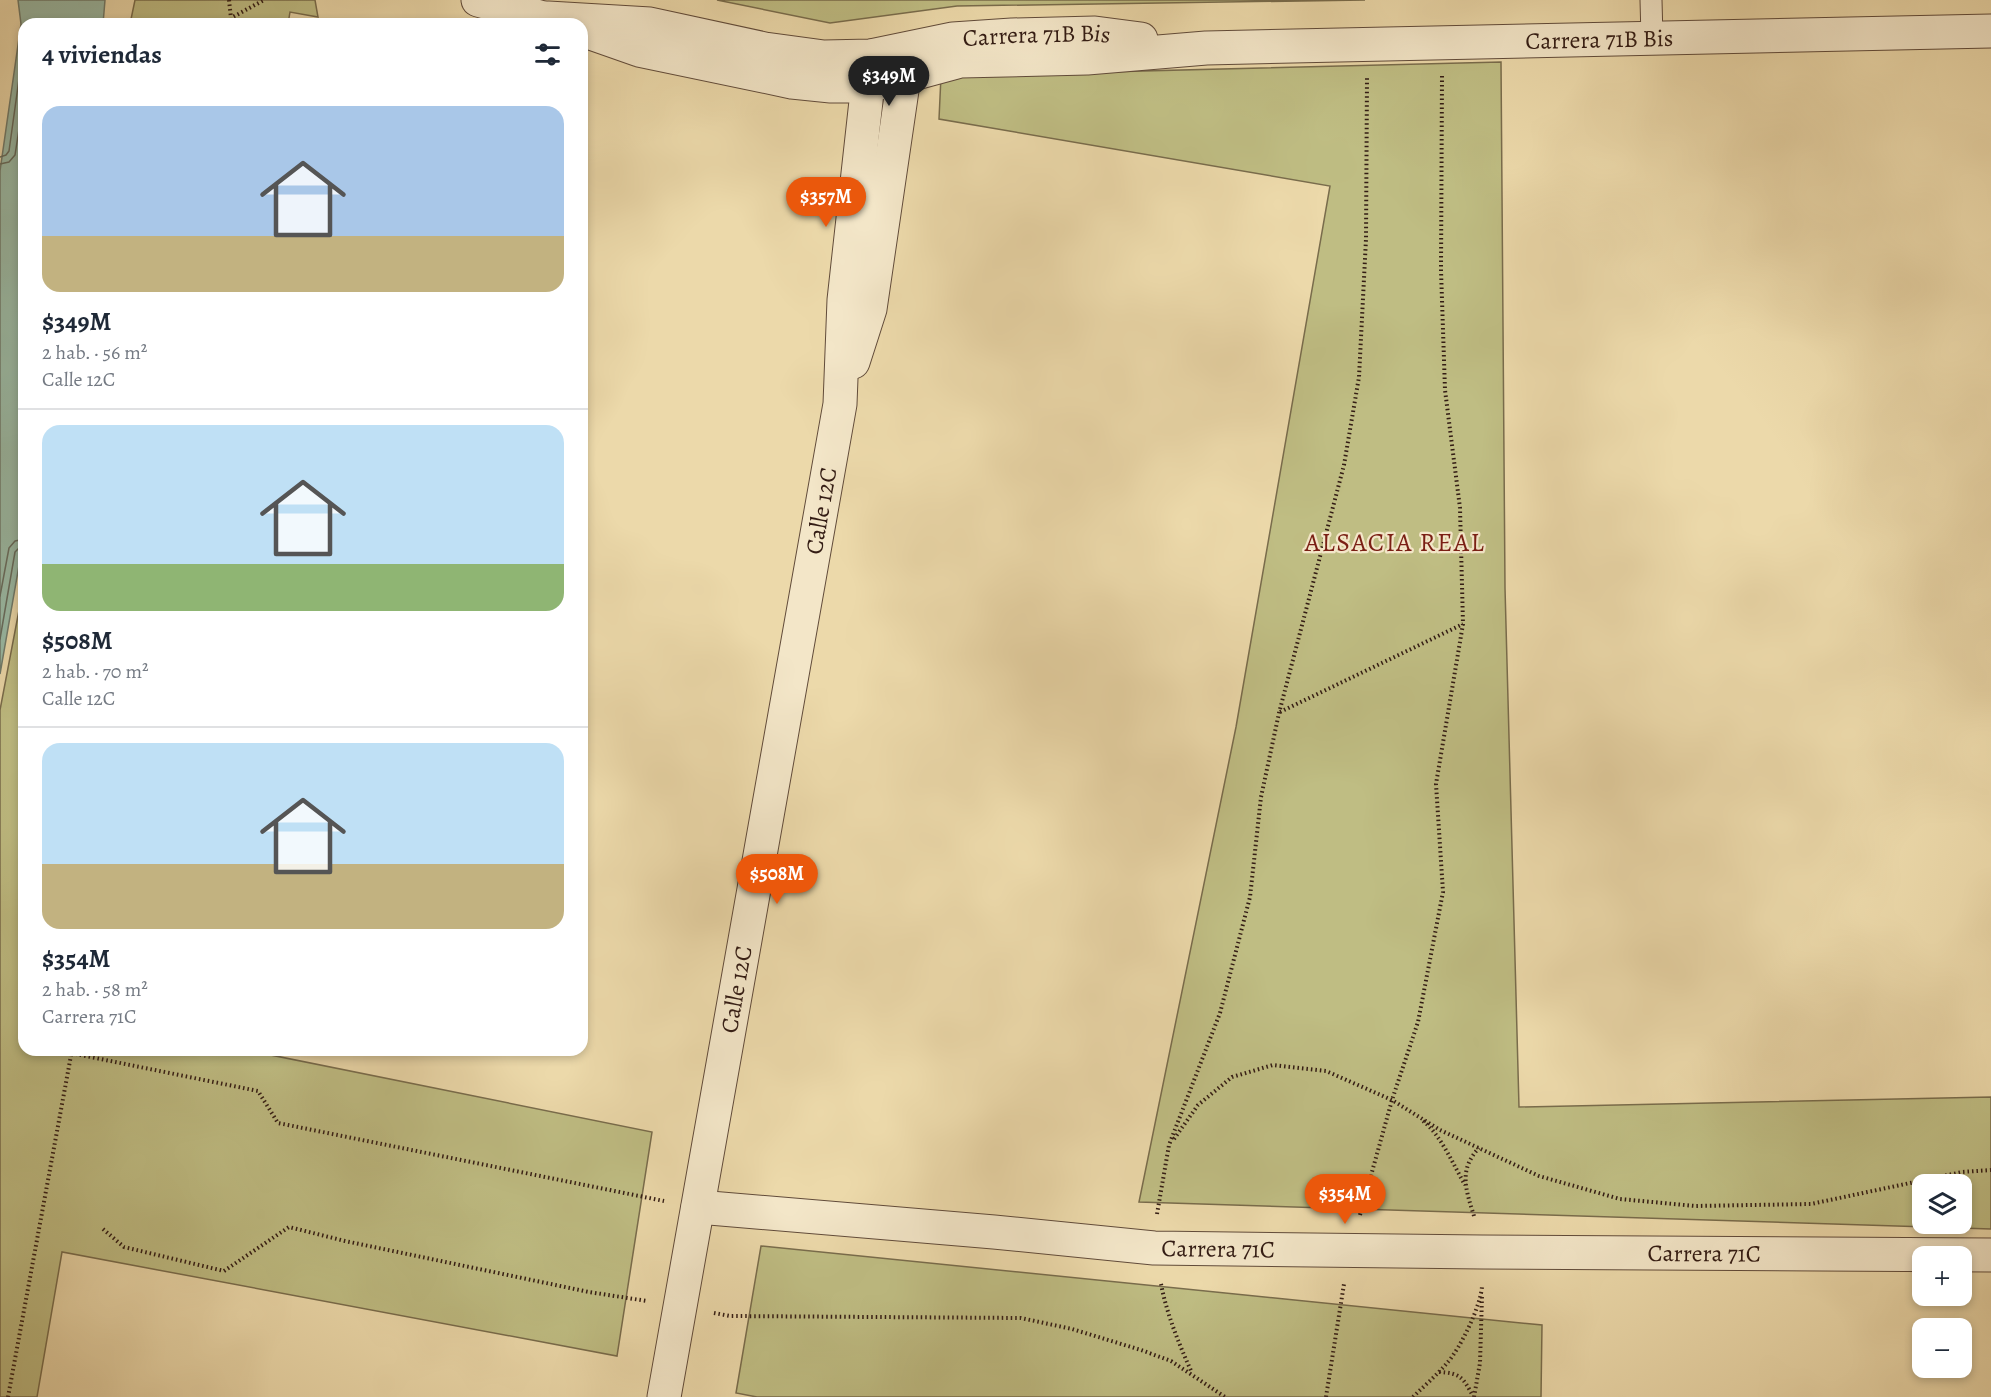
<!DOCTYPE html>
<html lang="es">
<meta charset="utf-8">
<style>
body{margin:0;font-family:Alegreya,serif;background:#f6f6f7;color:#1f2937;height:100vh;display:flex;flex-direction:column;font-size:22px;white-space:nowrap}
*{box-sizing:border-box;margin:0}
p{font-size:20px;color:#747a83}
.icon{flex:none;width:33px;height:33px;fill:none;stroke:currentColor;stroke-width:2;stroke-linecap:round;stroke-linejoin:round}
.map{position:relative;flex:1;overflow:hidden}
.drawer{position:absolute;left:18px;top:18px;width:570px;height:1038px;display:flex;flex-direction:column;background:#fff;border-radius:18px;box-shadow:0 3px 9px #0003}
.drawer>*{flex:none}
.fabs{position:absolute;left:1912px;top:1174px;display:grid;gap:12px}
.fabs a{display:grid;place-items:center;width:60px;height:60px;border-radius:12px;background:#fff;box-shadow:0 3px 9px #0003;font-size:30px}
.price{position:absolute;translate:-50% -51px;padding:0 14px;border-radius:21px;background:#ea580c;color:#fff;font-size:20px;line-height:39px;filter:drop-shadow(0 2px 3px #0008)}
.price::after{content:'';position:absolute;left:50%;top:36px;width:18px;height:14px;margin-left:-9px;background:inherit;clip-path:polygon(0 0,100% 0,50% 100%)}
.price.current{background:#222;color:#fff}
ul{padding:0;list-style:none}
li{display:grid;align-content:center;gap:12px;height:318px;padding:0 24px}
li+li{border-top:2px solid #e0e1e3}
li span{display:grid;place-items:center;height:186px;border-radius:18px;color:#555}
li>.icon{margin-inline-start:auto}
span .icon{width:108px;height:108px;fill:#fffc;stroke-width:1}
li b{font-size:26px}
h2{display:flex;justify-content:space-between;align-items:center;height:72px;padding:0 24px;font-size:26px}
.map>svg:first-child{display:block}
.green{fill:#bfbd83;stroke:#796c4c;stroke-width:1.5;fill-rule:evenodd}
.water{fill:#99baa6;stroke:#707b6c;stroke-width:1.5}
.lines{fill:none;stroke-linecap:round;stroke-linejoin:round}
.shore{stroke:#666b5d;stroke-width:1.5}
.lane-casing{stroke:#614b3a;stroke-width:23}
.street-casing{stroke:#614b3a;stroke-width:35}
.path{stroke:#331c14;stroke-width:4;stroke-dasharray:1.5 3;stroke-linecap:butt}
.lane{stroke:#f3e6c8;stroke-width:21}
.street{stroke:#f3e6c8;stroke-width:33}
.labels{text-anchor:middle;stroke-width:4.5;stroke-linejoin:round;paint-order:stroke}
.street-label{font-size:24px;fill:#331c14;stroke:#f3e6c8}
.neighbourhood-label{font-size:26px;letter-spacing:1.5px;fill:#7a1f14;stroke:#f3e6c8}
</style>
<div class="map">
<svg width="1991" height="1397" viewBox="0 0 1991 1397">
<rect width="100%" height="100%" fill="#ecd9aa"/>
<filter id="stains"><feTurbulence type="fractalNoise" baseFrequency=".00333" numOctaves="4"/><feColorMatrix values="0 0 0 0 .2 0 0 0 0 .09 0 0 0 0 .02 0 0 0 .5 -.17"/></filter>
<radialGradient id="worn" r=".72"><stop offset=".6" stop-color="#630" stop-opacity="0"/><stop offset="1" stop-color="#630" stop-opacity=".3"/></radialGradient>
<g class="green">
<path d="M135,0H315L318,17L290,12L288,24H130Z"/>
<path d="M717,0H1365L957,6L830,23Z"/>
<path d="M1501,62L1505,588L1519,1107L1991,1097V1229L1139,1202L1236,727L1330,186L939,119L941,76ZM1923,1185H1962V1224H1923Z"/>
<path d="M24,584V1050H246L652,1132L617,1356L62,1252L37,1397H0V710Z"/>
<path d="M761,1246L1542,1325L1541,1397H757L736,1393Z"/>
</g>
<path class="water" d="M18,0H105L103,24H24V537L0,674V171L21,24Z"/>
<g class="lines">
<g class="shore">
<path d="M0,157L6,155L9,151L24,43"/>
<path d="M0,164L9,162L15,155L24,97"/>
<path d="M0,596L9,548L15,541L24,539"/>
<path d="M0,639L15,552L19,548L24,547"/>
</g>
<defs>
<path id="lane" d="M1651,0L1652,38"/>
<g id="street">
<path d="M478,0L565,24"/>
<path id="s1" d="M548,18L650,24L765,49L824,57L871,56L953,39L1012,35L1095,33L1141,39"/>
<path id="s2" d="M582,30L639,50L792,82L831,86H868L960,61L1087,58L1206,48L1991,31"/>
<path d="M853,362L870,309L907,56"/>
<path id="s3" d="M698,1207L994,1232L1154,1248L1482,1252L1991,1255"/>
<path id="s4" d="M664,1397L840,404L844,300L871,56"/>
</g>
</defs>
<use href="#lane" class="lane-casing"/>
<use href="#street" class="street-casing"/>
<g class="path">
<path d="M229,0L231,18"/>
<path d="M231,24V18L264,0"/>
<path d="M1280,712L1463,624"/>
<path d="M71,1053L258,1091L278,1123L664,1201"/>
<path d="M1423,1121C1441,1135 1454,1166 1465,1185"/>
<path d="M1174,1139L1198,1105L1232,1077L1273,1065L1326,1071L1392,1100L1440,1130L1539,1176L1620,1199L1695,1206L1811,1204L1962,1172L1991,1170"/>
<path d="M1157,1214L1169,1145L1220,1013L1250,897L1261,797L1279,713L1344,465L1359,377L1366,239L1367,78"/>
<path d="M1360,1215L1392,1100L1418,1022L1443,892L1436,784L1463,624L1460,508L1445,390L1441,270L1442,76"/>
<path d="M1474,1216C1466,1190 1458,1170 1479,1148"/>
<path d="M103,1229L124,1247L224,1271L289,1227L345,1241L589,1292L647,1301"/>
<path d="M1161,1284C1167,1315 1179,1344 1192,1373"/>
<path d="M714,1313L730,1316L1021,1318L1072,1329L1141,1350L1171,1361L1225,1397"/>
<path d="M1439,1372C1461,1373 1463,1378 1473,1396"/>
<path d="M8,1397L72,1050"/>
<path d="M1326,1397L1344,1284"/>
<path d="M1413,1397C1424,1386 1437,1375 1447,1363C1460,1349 1482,1304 1482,1285"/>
<path d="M1474,1397L1480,1363L1482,1296"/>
</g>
<use href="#lane" class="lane"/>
<use href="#street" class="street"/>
</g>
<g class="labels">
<g class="street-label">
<text dy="8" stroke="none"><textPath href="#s1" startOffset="494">Carrera 71B Bis</textPath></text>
<text dy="8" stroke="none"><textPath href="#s2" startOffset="1028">Carrera 71B Bis</textPath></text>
<text dy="8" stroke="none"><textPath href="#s4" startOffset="900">Calle 12C</textPath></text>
<text dy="8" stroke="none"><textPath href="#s4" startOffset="414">Calle 12C</textPath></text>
<text dy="8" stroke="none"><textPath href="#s3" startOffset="522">Carrera 71C</textPath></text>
<text dy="8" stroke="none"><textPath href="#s3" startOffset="1008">Carrera 71C</textPath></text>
</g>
<g class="neighbourhood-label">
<text x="1395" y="551">ALSACIA REAL</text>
</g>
</g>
<rect width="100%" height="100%" filter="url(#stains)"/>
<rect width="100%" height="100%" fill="url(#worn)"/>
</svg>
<div class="fabs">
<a><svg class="icon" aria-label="layers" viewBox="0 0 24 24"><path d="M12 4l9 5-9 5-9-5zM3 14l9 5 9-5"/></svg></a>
<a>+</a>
<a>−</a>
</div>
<b class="price current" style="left:889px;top:107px">$349M</b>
<b class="price" style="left:826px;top:228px">$357M</b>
<b class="price" style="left:777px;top:905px">$508M</b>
<b class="price" style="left:1345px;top:1225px">$354M</b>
<section class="drawer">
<h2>4 viviendas<svg class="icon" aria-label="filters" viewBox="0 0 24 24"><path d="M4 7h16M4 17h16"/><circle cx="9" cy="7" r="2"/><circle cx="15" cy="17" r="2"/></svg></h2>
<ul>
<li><span style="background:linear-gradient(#a9c7e8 70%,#c2b280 0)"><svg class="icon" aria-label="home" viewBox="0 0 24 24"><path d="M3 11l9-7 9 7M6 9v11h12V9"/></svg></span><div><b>$349M</b><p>2 hab. · 56 m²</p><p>Calle 12C</p></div></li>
<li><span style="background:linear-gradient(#bfe0f5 75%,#8fb573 0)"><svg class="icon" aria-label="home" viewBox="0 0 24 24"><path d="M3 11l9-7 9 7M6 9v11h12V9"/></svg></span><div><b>$508M</b><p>2 hab. · 70 m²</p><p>Calle 12C</p></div></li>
<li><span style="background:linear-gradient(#bfe0f5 65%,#c2b280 0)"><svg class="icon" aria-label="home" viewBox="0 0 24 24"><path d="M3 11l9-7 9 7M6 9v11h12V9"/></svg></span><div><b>$354M</b><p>2 hab. · 58 m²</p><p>Carrera 71C</p></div></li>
</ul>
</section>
</div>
